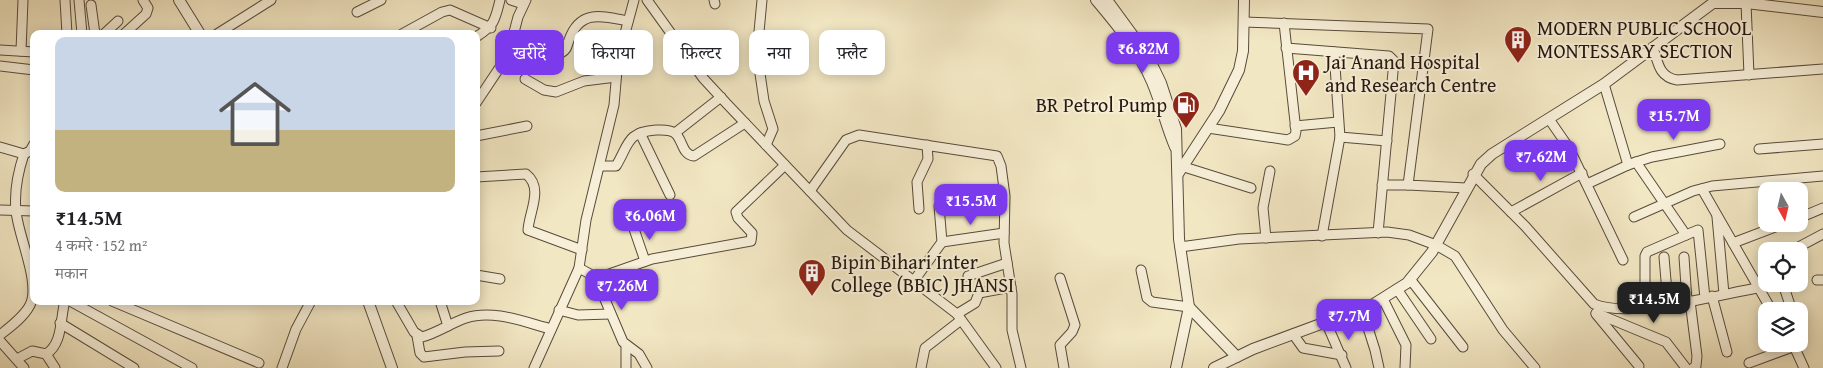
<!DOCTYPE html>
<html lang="hi">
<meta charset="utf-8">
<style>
body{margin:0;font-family:"Gentium Book Plus","Noto Serif Devanagari",serif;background:#f6f6f6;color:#202124;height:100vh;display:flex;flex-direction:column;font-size:19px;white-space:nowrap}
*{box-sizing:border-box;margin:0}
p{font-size:16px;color:#757577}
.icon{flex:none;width:28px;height:28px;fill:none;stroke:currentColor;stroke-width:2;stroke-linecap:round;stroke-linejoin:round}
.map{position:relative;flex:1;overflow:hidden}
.sheet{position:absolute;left:30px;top:30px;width:450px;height:275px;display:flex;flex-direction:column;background:#fff;border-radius:10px;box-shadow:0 2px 12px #0003}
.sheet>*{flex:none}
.banner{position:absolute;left:495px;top:30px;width:475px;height:45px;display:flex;gap:10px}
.needle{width:32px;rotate:172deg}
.controls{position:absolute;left:1758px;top:182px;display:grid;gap:10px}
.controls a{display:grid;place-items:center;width:50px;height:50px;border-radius:10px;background:#fff;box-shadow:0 2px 12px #0003;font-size:25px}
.price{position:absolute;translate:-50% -42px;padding:0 11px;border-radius:10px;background:#7c3aed;color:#fff;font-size:16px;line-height:32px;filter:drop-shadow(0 1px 2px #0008)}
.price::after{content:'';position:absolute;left:50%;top:30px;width:15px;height:11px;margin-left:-8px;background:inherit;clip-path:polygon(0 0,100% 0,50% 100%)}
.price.on{background:#222;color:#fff}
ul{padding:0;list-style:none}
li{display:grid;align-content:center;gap:10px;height:265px;padding:0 25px}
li+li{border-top:1px solid #e0e0e0}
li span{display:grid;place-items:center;height:155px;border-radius:10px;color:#555}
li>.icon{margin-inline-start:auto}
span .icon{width:90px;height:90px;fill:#fffc;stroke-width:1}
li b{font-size:21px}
.chip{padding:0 18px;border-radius:10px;background:#fff;box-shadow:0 2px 12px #0003;font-size:18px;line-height:45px}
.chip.on{background:#7c3aed;color:#fff}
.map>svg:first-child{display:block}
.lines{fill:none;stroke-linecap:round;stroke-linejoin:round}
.minor-casing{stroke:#584b3c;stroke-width:11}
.tertiary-casing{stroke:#584b3c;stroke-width:12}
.minor{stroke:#f7efd8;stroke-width:9}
.tertiary{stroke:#f7efd8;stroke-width:10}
.labels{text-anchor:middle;stroke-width:4;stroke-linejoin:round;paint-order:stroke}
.poi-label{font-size:20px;fill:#24170f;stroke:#f7efd8;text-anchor:start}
</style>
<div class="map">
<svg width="1823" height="368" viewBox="0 0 1823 368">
<rect width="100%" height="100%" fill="#f2e7c3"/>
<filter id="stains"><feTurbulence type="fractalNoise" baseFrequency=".004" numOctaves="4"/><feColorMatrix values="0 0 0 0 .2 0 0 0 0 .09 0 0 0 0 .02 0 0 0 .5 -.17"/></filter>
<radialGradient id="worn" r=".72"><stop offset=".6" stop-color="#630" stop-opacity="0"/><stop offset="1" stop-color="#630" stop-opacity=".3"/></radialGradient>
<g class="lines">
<defs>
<g id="minor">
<path d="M65,0L67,34"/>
<path d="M79,0L82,34"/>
<path d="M511,0L523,4"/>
<path d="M647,0L703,78L727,104L847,230L957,314L996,368"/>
<path d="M714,0L715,4"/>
<path d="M762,0L757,53L764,101L773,129L766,145"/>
<path d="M1746,3L1749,75"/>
<path d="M91,5L95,34"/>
<path d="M357,12L381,0"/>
<path d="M1244,22L1428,29L1408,185L1466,188"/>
<path d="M104,34L118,21"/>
<path d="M124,34L146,14L148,8L143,0"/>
<path d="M217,34L271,0"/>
<path d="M402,34L442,12L450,10L491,28"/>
<path d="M476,37C495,25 495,20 500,0"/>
<path d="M514,38L561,53C567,50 567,46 569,40C580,9 602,16 628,21"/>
<path d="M1653,47C1658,63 1659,77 1677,80L1823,69"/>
<path d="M1286,48L1389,56L1394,61L1378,233"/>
<path d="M0,50L34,52"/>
<path d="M21,51L23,0"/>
<path d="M1334,52L1340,137L1387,141"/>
<path d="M0,66L34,70"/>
<path d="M525,79L544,90L556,92L584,81L616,77"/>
<path d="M1604,84L1628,165L1636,162L1686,235L1698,230L1705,298"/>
<path d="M476,103L508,55L518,17L526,0"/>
<path d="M1549,119L1569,148L1623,260"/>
<path d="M1295,126L1338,122"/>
<path d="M1208,128L1288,140L1295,136L1296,131L1284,23"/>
<path d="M640,133L670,195"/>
<path d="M675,133L721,97"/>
<path d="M476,136L527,126"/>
<path d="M0,147L24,154L30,151L34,144"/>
<path d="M1759,149L1823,144"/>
<path d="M1636,162L1652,157L1720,144"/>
<path d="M600,166H616C629,145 626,132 656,130C662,130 669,129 675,133C683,140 682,155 694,156L745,123"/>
<path d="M1181,166L1251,188"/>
<path d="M1473,174L1525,226L1594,304C1630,319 1717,295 1757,288L1766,282"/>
<path d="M476,177L526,174C544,188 529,212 528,230L582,250"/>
<path d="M1587,184L1628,165"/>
<path d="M1382,185H1408"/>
<path d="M1702,189L1733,243L1783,224"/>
<path d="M810,191L846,140L859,135L997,156L1001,166L1005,196L1004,243L1012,294V330L1021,368"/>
<path d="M919,209L917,182L928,159L927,145"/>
<path d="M0,210L34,211"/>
<path d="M1511,212L1582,173"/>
<path d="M1634,217L1693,191L1712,186L1823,176"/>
<path d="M1717,217L1724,294"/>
<path d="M1799,218L1823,208"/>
<path d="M634,229L645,261"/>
<path d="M1322,236L1340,137"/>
<path d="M1266,238L1263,208L1270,171"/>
<path d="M942,242L1004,233"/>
<path d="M1733,243L1772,311"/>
<path d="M1180,247L1239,239L1387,232L1409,235L1436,245L1455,256L1503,330L1535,368"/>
<path d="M1791,251L1823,234"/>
<path d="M1664,257L1668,304"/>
<path d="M1684,257L1687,301"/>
<path d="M579,268L590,274L598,283L623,342L639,354L647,368"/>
<path d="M1141,270L1147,298L1152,302L1189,307"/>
<path d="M476,275L500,279"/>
<path d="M968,276L1007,263"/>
<path d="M1060,278L1075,325L1072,332L1060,345L1064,368"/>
<path d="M595,279L652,259L751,241L752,233L738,218L736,212L785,165"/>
<path d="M1410,279L1463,347"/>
<path d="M1817,280H1823"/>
<path d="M913,282L942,242L939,206"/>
<path d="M1783,284L1792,311"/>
<path d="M1397,289L1431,339"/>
<path d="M1712,296L1727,352"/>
<path d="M1383,299L1406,345L1405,368"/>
<path d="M70,301L192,368"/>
<path d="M112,301L259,363"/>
<path d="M396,301L414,332L422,337C437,333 451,323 466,318C493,309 524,322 551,329"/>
<path d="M440,301L448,326"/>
<path d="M1690,301L1697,356L1696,366L1693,368"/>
<path d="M1645,307V256L1647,252L1686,235"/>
<path d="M1362,309L1375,350L1379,368"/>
<path d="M559,310L578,315L610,314"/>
<path d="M1596,313L1666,342L1686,368"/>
<path d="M957,314L975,303L979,293L1011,287"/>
<path d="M1596,314L1639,366"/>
<path d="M1326,322L1346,368"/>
<path d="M60,323L134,368"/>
<path d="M1293,334L1303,348L1342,355"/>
<path d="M0,335C10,327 24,317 30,305C41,283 18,236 16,211C14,192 18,172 24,154"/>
<path d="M417,336L420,353L424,357L465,352L499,351"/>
<path d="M0,341L24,368"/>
<path d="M1793,344L1804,368"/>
<path d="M626,345V368"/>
<path d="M46,354L55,368"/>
<path d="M17,359L32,351L46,354C63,344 60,318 65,301"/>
<path d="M1749,363L1795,346"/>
<path d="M282,368L296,329L311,301"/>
<path d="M534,368L579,268L586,220L614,105L618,59L634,0"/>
<path d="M921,368L925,348L961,320"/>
</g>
<g id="tertiary">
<path d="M179,0L200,34"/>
<path d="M1096,0C1117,25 1139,51 1152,82C1161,103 1166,126 1175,147"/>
<path d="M1107,0L1148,56L1161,83L1176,129L1179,239L1189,307L1176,368"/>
<path d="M1178,174L1219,111L1239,70L1243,51L1244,0"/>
<path d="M368,301L392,368"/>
<path d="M1189,307L1237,357"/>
<path d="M1214,368L1253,349L1372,305L1407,283L1432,252L1481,164L1492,154L1604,84L1713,3H1746L1823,12"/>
</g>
</defs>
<use href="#minor" class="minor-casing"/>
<use href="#tertiary" class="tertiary-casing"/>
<use href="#minor" class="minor"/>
<use href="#tertiary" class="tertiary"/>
</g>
<defs>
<symbol id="building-pin" viewBox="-11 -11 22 30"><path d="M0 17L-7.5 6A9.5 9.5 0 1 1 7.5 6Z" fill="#8f2418" stroke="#f7efd8"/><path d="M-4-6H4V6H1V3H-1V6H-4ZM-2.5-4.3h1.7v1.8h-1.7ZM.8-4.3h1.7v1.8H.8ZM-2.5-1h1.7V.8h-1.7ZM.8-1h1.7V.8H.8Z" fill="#fff"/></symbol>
<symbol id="hospital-pin" viewBox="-11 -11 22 30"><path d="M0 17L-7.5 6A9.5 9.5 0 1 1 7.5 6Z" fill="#8f2418" stroke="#f7efd8"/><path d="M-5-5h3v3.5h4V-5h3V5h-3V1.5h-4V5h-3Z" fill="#fff"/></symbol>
<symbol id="fuel-pin" viewBox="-11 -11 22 30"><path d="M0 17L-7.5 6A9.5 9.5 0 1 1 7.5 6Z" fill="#8f2418" stroke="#f7efd8"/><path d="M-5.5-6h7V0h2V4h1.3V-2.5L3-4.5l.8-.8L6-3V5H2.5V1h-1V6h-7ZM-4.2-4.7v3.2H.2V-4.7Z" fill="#fff"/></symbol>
</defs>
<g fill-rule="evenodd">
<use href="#building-pin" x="1502" y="24" width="32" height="43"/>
<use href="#hospital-pin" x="1290" y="57" width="32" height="43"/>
<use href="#fuel-pin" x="1170" y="89" width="32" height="43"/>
<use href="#building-pin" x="796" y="257" width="32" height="43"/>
</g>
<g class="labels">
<g class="poi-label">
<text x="1537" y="35">MODERN PUBLIC SCHOOL<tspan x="1537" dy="23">MONTESSARY SECTION</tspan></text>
<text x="1325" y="69">Jai Anand Hospital<tspan x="1325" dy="23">and Research Centre</tspan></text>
<text x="1167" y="112" text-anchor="end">BR Petrol Pump</text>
<text x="831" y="269">Bipin Bihari Inter<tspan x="831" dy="23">College (BBIC) JHANSI</tspan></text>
</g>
</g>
<rect width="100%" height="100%" filter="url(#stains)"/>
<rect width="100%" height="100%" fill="url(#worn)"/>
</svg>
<div class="controls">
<a><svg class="needle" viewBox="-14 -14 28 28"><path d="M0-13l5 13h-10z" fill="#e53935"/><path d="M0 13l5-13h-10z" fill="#757577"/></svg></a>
<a><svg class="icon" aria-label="locate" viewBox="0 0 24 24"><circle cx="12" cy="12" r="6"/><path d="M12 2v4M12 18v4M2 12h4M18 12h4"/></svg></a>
<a><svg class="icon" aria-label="layers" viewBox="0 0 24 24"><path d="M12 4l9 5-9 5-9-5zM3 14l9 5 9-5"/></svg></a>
</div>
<b class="price" style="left:1143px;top:74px">₹6.82M</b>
<b class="price" style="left:1674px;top:141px">₹15.7M</b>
<b class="price" style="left:1541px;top:182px">₹7.62M</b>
<b class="price" style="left:971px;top:226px">₹15.5M</b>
<b class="price" style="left:650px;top:241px">₹6.06M</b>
<b class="price" style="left:622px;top:311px">₹7.26M</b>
<b class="price on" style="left:1654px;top:324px">₹14.5M</b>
<b class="price" style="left:1349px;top:341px">₹7.7M</b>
<div class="banner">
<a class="chip on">खरीदें</a>
<a class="chip">किराया</a>
<a class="chip">फ़िल्टर</a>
<a class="chip">नया</a>
<a class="chip">फ़्लैट</a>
</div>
<section class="sheet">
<ul>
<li><span style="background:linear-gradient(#c9d6e8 60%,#c2b280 0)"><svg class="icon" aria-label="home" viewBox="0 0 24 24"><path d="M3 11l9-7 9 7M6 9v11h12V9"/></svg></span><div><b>₹14.5M</b><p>4 कमरे · 152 m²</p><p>मकान</p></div></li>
</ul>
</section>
</div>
